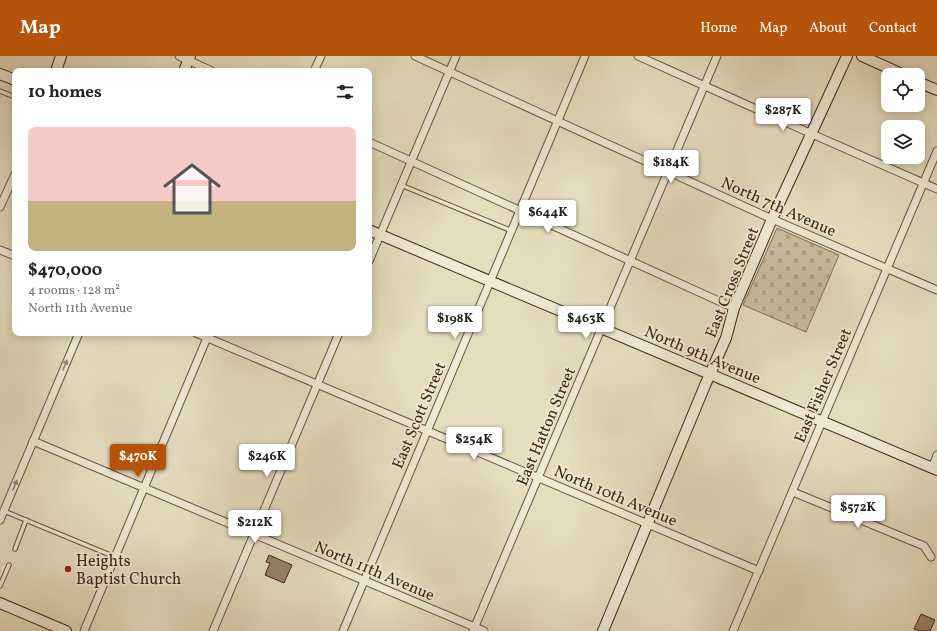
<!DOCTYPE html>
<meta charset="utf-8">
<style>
body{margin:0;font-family:Vollkorn,serif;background:#f6f6f6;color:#222;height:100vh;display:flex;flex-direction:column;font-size:15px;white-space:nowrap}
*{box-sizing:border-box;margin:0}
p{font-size:13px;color:#767676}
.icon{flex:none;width:22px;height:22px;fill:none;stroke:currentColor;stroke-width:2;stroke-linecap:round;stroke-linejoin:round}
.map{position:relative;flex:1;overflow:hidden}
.details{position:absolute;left:12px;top:12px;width:360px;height:268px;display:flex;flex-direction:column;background:#fff;border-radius:8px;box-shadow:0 2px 10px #0003}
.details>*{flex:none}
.controls{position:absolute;left:881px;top:12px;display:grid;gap:8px}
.controls a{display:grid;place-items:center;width:44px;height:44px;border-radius:8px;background:#fff;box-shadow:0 2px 10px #0003;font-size:20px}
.price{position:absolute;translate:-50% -34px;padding:0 9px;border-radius:4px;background:#fff;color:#222;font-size:13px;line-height:26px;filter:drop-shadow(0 1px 2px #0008)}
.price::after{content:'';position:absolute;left:50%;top:24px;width:12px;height:9px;margin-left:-6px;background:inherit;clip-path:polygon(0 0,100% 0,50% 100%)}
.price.selected{background:#b45309;color:#fff}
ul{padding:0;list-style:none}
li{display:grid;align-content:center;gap:8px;height:212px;padding:0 16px}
li span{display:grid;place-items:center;height:124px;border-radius:8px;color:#555}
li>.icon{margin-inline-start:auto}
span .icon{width:72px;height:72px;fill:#fffc;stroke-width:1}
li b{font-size:17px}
h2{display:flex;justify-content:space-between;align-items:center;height:48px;padding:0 16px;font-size:17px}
header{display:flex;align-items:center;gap:24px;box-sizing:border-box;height:56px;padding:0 20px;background:#b45309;color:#fff}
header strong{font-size:19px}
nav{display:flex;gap:22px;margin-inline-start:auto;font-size:14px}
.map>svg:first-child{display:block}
.cemetery{fill:url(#cemetery-stones);stroke:#867058}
.building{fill:#97846b;stroke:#422310}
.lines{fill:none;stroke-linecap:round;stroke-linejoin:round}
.lane-casing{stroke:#6b523c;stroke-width:5.5}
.street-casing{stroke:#6b523c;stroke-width:9}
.secondary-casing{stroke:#422310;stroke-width:12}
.lane{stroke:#efe9d5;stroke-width:3.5}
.street{stroke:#efe9d5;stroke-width:7}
.secondary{stroke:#efe9d5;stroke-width:10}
.oneway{fill:#988672}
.poi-dot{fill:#8f2418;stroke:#efe9d5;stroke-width:1.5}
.labels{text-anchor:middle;stroke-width:3.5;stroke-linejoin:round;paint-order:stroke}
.street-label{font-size:16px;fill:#422310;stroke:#efe9d5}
.poi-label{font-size:16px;fill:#422310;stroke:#efe9d5;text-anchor:start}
</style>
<header>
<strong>Map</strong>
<nav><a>Home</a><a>Map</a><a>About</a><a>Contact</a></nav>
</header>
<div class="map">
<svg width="937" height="575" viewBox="0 0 937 575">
<defs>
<pattern id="cemetery-stones" width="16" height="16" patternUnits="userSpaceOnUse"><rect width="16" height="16" fill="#cabda1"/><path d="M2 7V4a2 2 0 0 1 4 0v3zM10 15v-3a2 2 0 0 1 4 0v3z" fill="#afa28a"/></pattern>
</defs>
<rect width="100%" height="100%" fill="#e6ddbf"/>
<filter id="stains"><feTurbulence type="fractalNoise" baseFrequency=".005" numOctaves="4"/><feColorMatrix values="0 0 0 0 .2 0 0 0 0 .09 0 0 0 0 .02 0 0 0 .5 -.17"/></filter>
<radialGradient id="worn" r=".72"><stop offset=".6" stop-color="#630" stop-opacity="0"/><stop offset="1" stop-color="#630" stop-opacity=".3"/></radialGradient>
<path class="cemetery" d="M777,172L839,199L806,276L743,249Z"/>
<g class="building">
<path d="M269,499L292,509L284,527L265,519L270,507L266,506Z"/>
<path d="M921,558L935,564L930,575H920L914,573Z"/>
</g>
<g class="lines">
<defs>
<g id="lane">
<path d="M0,35L15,41"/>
<path d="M401,129L512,175"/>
<path d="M4,455L115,501"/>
<path d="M15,493L26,464"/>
<path d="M0,530L9,509"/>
</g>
<g id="street">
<path d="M179,0L212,15"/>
<path d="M415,0L772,163L937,234"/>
<path d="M638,0L812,78L937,133"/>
<path d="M314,15L321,0"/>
<path d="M369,86L734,252"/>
<path d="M0,151L15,118"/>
<path d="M0,194L15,200"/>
<path d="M369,205L456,0"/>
<path d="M196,277L759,515"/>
<path d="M33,385L484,575"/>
<path d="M932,412L937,399"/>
<path d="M793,436L924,490L931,501"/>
<path d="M0,464L79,277"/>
<path d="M84,575L209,277"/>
<path d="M213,575L339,277"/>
<path d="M343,575L585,0"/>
<path d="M473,575L717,0"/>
<path d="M733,575L937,95"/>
</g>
<g id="secondary">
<path d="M862,0L904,19"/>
<path d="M56,15L61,0"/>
<path d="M184,15L190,0"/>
<path d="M0,18L15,24"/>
<path d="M918,26L937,34"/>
<path d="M369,174L937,414"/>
<path d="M0,547L66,575"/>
<path d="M603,575L706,327L726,282L734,252L772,163L847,0"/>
</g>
</defs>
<use href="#lane" class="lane-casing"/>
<use href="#street" class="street-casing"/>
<use href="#secondary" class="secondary-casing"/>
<use href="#lane" class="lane"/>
<use href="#street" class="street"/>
<use href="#secondary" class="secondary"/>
</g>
<defs><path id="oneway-solid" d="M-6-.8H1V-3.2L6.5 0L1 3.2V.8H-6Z"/></defs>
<g class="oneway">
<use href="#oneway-solid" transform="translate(65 309) rotate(-67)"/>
<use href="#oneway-solid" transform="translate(15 429) rotate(-67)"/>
</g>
<circle class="poi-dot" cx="68" cy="513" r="4"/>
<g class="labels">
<g class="street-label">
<text transform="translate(779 150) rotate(24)" y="6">North 7th Avenue</text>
<text transform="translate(731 226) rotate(-68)" y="6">East Cross Street</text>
<text transform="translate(703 298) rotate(23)" y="6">North 9th Avenue</text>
<text transform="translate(822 329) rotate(-67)" y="6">East Fisher Street</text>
<text transform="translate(418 359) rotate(-67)" y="6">East Scott Street</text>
<text transform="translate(545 370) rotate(-67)" y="6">East Hatton Street</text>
<text transform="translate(616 439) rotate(23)" y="6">North 10th Avenue</text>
<text transform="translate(375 514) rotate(23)" y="6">North 11th Avenue</text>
</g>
<g class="poi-label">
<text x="76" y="510">Heights<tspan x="76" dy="18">Baptist Church</tspan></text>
</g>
</g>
<rect width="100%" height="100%" filter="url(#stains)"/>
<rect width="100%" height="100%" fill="url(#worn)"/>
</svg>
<div class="controls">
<a><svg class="icon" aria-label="locate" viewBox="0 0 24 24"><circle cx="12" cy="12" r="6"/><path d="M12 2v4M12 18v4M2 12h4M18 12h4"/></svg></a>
<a><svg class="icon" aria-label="layers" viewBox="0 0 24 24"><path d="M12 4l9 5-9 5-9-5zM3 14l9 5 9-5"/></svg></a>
</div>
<b class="price" style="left:783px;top:76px">$287K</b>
<b class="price" style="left:671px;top:128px">$184K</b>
<b class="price" style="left:548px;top:178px">$644K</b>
<b class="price" style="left:455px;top:284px">$198K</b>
<b class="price" style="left:586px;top:284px">$463K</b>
<b class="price" style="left:474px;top:405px">$254K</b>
<b class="price selected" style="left:138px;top:422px">$470K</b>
<b class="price" style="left:267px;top:422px">$246K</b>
<b class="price" style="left:858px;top:473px">$572K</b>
<b class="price" style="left:255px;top:488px">$212K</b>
<section class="details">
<h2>10 homes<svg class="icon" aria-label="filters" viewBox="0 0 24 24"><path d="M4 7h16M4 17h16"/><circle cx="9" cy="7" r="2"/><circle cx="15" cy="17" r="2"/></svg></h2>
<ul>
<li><span style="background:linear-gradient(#f6c9c9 60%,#c2b280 0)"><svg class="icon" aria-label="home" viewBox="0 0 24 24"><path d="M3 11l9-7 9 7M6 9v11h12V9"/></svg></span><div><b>$470,000</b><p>4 rooms · 128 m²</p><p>North 11th Avenue</p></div></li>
</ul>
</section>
</div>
